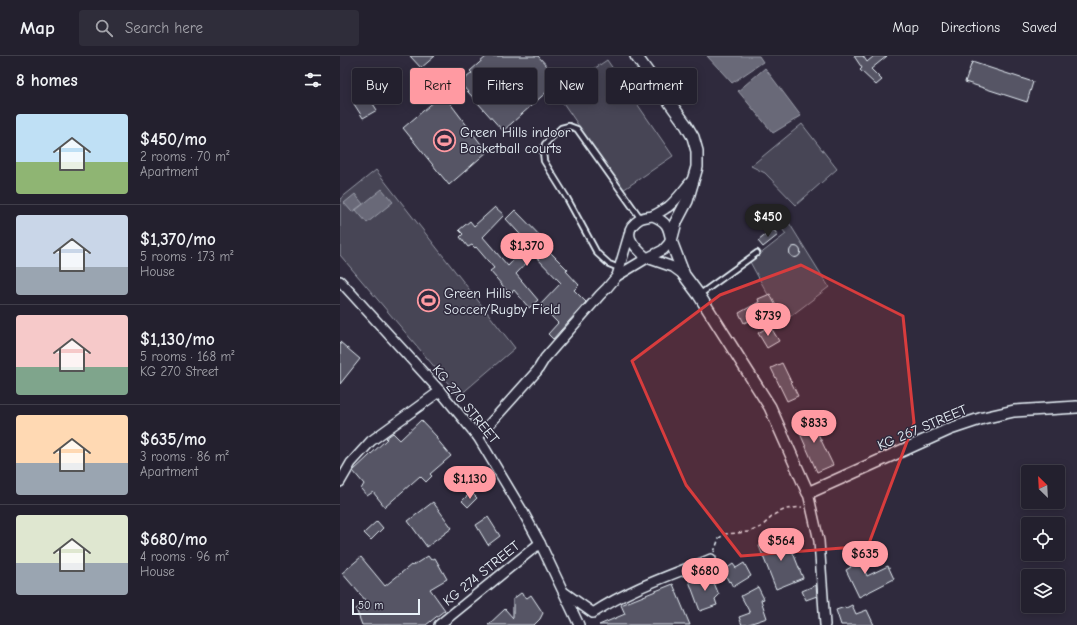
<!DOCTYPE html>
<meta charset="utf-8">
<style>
body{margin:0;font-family:"Comic Neue",sans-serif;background:#2f2d3a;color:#f1f3f6;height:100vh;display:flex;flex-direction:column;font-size:15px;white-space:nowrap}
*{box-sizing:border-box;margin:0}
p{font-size:13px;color:#a3a3aa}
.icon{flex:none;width:22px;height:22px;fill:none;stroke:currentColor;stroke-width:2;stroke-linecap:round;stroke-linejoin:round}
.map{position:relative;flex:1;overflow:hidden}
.sheet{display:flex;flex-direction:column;background:#23202e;width:340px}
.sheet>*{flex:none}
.top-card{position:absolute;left:12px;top:12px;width:380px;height:36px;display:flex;gap:8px}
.needle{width:26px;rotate:336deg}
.fabs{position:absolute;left:681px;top:409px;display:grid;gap:8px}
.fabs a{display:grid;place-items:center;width:44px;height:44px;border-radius:4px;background:#23202e;box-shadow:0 2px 10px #0003,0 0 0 1px #403e4a;font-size:20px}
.scale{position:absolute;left:12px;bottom:10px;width:68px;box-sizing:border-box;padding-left:4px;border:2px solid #e8f1f8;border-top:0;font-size:11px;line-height:14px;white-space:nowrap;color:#e8f1f8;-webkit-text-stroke:3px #2f2a3d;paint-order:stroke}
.price{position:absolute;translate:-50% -34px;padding:0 9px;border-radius:14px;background:#ff9aa2;color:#111;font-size:13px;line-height:26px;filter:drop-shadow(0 1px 2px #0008)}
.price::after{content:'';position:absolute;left:50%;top:24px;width:12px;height:9px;margin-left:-6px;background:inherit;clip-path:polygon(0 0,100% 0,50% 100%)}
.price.current{background:#222;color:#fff}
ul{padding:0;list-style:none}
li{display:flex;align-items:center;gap:12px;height:100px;padding:0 16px}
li+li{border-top:1px solid #403e4a}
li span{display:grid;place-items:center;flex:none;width:112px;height:80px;border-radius:4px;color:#555}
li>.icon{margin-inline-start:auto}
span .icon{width:48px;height:48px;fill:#fffc;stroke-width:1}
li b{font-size:17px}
h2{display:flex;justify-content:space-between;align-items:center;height:48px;padding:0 16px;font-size:17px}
.chip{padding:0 14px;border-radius:4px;background:#23202e;box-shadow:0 2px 10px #0003,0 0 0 1px #403e4a;font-size:14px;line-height:36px}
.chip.current{background:#ff9aa2;color:#111}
header{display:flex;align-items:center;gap:24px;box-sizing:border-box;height:56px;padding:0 20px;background:#23202e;border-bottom:1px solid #403e4a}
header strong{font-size:19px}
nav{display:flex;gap:22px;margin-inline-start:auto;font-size:14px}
.search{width:280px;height:36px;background:#2f2d3a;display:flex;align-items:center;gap:10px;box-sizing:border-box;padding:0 14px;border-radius:4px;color:#a3a3aa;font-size:15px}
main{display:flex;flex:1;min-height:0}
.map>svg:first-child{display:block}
.green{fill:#464455;stroke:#979aa6}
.water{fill:#696978;stroke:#9c9fab}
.building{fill:#575565;stroke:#e8f1f8}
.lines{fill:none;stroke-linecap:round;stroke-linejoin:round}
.service-casing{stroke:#e8f1f8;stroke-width:8}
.minor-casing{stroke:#e8f1f8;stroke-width:12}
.tertiary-casing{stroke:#e8f1f8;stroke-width:14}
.path{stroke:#e8f1f8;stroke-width:1.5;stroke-dasharray:4 3;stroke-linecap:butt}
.service{stroke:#2f2a3d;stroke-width:4.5}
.minor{stroke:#2f2a3d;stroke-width:9}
.tertiary{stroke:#2f2a3d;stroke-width:11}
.marked{fill:#d83c3d;fill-opacity:0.2;stroke:#d83c3d;stroke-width:3;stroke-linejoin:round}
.labels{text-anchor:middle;stroke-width:3;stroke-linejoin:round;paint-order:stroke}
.poi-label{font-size:14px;fill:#e8f1f8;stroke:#2f2a3d;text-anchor:start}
.street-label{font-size:14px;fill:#e8f1f8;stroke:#2f2a3d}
</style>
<header>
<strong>Map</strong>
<div class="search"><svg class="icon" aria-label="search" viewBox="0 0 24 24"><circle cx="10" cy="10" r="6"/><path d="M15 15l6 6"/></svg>Search here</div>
<nav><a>Map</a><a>Directions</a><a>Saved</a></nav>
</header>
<main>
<section class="sheet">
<h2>8 homes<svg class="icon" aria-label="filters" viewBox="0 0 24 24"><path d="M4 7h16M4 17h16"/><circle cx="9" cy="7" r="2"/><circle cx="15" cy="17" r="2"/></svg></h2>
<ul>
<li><span style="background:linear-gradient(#bfe0f5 60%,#8fb573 0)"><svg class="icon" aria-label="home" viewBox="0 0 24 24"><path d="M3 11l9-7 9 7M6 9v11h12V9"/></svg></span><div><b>$450/mo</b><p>2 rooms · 70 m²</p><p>Apartment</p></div></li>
<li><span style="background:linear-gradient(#c9d6e8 65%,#9aa5b1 0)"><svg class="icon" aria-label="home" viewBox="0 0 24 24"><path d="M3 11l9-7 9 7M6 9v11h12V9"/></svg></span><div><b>$1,370/mo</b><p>5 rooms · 173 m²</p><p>House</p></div></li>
<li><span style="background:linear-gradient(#f6c9c9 65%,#7fa58c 0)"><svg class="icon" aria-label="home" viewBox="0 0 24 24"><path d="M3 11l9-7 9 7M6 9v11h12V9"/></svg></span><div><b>$1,130/mo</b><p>5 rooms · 168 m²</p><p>KG 270 Street</p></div></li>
<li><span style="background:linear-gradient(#ffd9b3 60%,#9aa5b1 0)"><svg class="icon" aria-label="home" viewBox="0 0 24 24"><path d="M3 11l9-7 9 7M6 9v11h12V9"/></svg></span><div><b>$635/mo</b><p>3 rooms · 86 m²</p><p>Apartment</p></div></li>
<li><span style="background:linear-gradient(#dfe7d0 60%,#9aa5b1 0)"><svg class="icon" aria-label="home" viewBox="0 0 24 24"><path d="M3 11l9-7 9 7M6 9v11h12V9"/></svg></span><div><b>$680/mo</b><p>4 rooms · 96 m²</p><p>House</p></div></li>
</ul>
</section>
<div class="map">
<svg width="737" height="569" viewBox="0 0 737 569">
<rect width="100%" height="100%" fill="#2f2a3d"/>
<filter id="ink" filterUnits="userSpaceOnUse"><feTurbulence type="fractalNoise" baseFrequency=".025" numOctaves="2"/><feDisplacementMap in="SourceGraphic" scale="8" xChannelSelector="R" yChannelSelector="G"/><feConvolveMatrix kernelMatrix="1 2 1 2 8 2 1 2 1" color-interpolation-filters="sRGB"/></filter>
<g filter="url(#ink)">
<g class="green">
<path d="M267,4L333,100L283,134L217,38Z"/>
<path d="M462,68L497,113L456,149L425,117L411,110Z"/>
<path d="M36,114L175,292L119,340L0,199V143Z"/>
<path d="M446,162L489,231L443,266L410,206L446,178L438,168Z"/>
</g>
<g class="water">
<path d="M367,0H419L423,6L392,27Z"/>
<path d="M425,12L461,60L433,77L398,35Z"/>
<path d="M42,133L53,146L27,167L16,154Z"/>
<path d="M15,138L23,148L12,156L4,147Z"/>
</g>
<g class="building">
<path d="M70,0H95L81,12Z"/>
<path d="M147,0H198L220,24L163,75L120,27L132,17L130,15Z"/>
<path d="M514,0H523L527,6L534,0H547L531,13L542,24L536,29L520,14L522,12Z"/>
<path d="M632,6L693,26L687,46L625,26Z"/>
<path d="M103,38L147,96L109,129L63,72Z"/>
<path d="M28,40L37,54L23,62L14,48Z"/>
<path d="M155,151L164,159L143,181L168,210L189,188L166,163L175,154L213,193L210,196L228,214L226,215L239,229L234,234L246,246L213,283L208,278L218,267L200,249L221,227L194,199L176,218L198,244L189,252L174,234L170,238L163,230L150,215L154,212L136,191L135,192L132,189L128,191L120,181L123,178L119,174L130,165L134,170Z"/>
<path d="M433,173L438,179L423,191L418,185Z"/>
<circle cx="455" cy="196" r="5.5"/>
<path d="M430,238L437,252L404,267L399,257L419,246L418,243Z"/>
<path d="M430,270L439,285L427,292L418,277Z"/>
<path d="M0,286L20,303L0,328Z"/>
<path d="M442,307L458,340L447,345L431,312Z"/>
<path d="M469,359L493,409L477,416L455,366Z"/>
<path d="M81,364L97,381L96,382L111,400L90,418L92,420L86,426L80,420L45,451L33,436L27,440L21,433L24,428L13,415L47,383L46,382L53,377L60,384Z"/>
<path d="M131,436L137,442L128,451L122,445Z"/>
<path d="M93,446L112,472L87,491L68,465Z"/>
<path d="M148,461L160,480L148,489L136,469Z"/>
<path d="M37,465L43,472L31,484L24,477Z"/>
<path d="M446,479L463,522L436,533L419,490Z"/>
<path d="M512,490L520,507L521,506L527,520L548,510L554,523L519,541L506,514L511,511L503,494Z"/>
<path d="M88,500L91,504L95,502L107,523L90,533L105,554L86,569H22L16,553L26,545L2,517L21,501L45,530L71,509L72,510Z"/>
<path d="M404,507L411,520L393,531L390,525L389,526L383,515L393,508L396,512Z"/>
<path d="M370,517L379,539L375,543L377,549L360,555L349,525Z"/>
<path d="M333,528L350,569H259L285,558L281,549Z"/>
<path d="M476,529L477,540L466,544L462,535Z"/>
<path d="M418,531L424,543L421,544L427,562L406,569H402L399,561L410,557L401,540Z"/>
<path d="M181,537L187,542L191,539L203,557L200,563L194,569H148L165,553L173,562V543Z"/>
<path d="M512,549L516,558L527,554L534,569H501L496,554L505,551L506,552Z"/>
</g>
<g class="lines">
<defs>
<g id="service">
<path d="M279,212L269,208L257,197L227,142L204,105L203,96L205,88L221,72L229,70L237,73L301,163"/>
<path d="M359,239L417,197"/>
</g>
<g id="minor">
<path d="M313,160C327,166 328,170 331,185L323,194L307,202C294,191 279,176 300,163C303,161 308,161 312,160C317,158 323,154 328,151C337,144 345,132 353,123"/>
<path d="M277,220L289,179"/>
<path d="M0,225L100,335L138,381L183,456L200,487L239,569"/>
<path d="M138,381L197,315L205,302L260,239L267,232L277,220L307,202L333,211L344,219"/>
<path d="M0,426L11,407L31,385L100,335"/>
<path d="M468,437L479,485L485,569"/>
<path d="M225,537L253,557C289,533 331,519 371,503"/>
<path d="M99,569L200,487"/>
</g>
<path id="tertiary" d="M296,0L346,69L353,81L357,95V111L347,145L336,166L331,185L344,219L359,239L430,351L468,437L610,373L643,362L674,355L737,351"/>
</defs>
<use href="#service" class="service-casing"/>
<use href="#minor" class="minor-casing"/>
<use href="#tertiary" class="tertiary-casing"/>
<path class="path" d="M374,496L379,482L385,478L409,476L421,471L435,458L446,453L462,451"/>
<use href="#service" class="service"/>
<use href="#minor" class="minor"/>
<use href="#tertiary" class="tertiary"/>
</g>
</g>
<path class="marked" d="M461,209L563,260L574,367L528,490L401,500L346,429L292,305L380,239Z"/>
<defs>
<symbol id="stadium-ring" viewBox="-11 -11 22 22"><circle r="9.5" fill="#2f2a3d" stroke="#ff9aa2" stroke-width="1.5"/><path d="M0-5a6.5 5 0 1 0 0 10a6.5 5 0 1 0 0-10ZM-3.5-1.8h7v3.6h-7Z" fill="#ff9aa2"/></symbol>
</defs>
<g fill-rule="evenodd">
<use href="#stadium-ring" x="92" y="72" width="25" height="25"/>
<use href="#stadium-ring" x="76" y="232" width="25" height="25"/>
</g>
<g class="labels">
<g class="poi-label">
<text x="120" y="81">Green Hills indoor<tspan x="120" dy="16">Basketball courts</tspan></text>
<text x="104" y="242">Green Hills<tspan x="104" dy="16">Soccer/Rugby Field</tspan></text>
</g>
<g class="street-label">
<text transform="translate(126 348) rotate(51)" y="5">KG 270 STREET</text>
<text transform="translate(582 371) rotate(-23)" y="5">KG 267 STREET</text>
<text transform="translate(141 517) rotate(-39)" y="5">KG 274 STREET</text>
</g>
</g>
</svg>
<div class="fabs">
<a><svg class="needle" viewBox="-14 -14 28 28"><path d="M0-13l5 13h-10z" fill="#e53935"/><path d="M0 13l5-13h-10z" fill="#a3a3aa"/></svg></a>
<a><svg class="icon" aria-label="locate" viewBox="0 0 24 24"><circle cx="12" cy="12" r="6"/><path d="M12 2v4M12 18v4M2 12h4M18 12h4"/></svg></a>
<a><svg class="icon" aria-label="layers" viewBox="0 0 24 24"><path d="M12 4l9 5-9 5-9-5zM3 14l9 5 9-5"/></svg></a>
</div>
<div class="scale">50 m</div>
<b class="price current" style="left:428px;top:182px">$450</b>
<b class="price" style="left:187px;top:211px">$1,370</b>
<b class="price" style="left:428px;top:281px">$739</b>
<b class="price" style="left:474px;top:388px">$833</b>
<b class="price" style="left:130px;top:444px">$1,130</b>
<b class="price" style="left:441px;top:506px">$564</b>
<b class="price" style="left:525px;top:519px">$635</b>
<b class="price" style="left:365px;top:536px">$680</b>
<div class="top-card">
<a class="chip">Buy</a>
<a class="chip current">Rent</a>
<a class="chip">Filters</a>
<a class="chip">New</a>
<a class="chip">Apartment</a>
</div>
</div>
</main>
